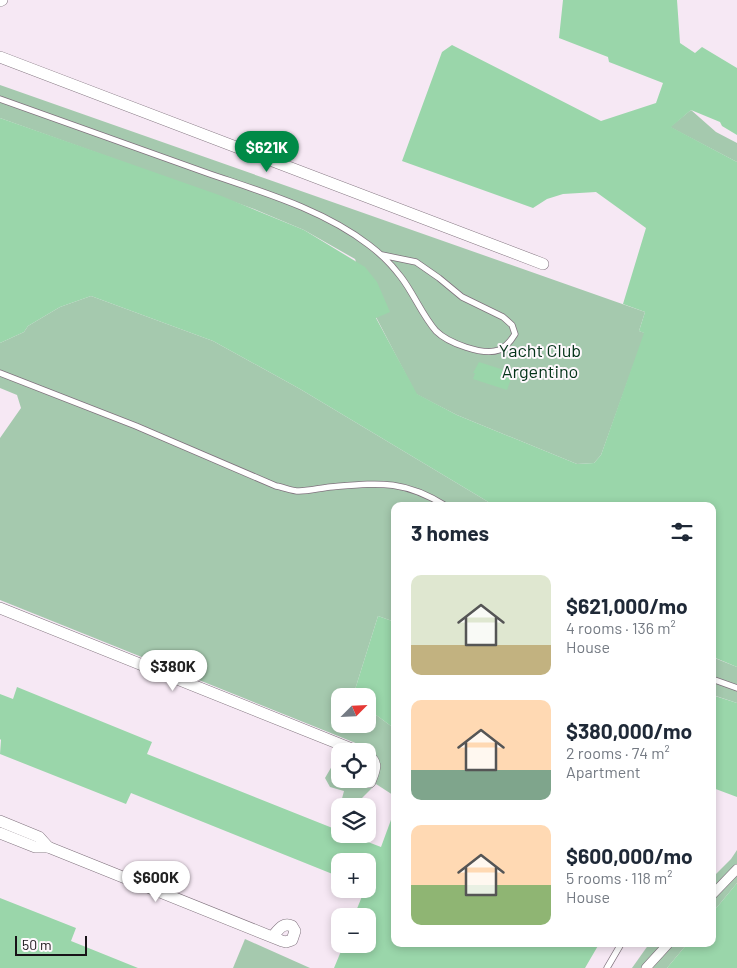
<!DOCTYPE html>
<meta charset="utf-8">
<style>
body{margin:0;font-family:Barlow,sans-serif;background:#f2f2f3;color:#1f2937;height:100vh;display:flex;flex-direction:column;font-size:19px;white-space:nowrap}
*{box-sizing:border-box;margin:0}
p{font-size:16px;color:#747a83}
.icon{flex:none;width:28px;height:28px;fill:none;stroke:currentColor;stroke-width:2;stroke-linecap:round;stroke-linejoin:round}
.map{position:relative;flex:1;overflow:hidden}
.panel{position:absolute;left:391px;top:502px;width:325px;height:445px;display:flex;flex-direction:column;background:#fff;border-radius:10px;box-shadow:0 2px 8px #0003}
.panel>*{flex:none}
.needle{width:32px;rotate:66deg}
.buttons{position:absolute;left:331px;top:688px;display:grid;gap:10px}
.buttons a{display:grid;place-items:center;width:45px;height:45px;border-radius:10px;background:#fff;box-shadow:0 2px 8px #0003;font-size:25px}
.scale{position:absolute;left:15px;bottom:12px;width:72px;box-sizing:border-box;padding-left:5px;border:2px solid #171217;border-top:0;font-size:14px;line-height:18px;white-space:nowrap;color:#171217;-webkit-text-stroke:4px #fef8fd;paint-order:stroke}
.price{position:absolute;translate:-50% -42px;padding:0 11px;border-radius:18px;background:#fff;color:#222;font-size:16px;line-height:32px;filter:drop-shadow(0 1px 2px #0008)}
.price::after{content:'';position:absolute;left:50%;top:30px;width:15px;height:11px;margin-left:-8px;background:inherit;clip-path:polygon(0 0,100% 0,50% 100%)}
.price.active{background:#008a47;color:#fff}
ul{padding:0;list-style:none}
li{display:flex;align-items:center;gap:15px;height:125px;padding:0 20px}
li span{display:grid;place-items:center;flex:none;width:140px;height:100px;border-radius:10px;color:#555}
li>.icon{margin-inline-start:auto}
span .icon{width:60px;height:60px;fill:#fffc;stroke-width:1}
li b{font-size:21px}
h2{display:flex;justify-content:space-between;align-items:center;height:60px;padding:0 20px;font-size:21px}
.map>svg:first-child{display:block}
.green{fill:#a5c9ae}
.water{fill:#9ad6aa}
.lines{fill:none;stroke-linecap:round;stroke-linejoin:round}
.service-casing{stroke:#80737e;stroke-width:7}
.pedestrian-casing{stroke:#80737e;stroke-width:10}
.minor-casing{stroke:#80737e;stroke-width:12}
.service{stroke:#fff;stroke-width:5.5}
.pedestrian{stroke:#fff;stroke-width:9}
.minor{stroke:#fff;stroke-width:11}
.labels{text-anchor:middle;stroke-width:4;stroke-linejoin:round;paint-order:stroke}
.park-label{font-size:18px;fill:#033318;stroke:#fef8fd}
</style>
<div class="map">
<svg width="737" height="968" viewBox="0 0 737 968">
<rect width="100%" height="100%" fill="#f6e8f4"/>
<g class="green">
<path d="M0,85L645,312L639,331L645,333L601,455L594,463L577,464L457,415L416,394L376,317L355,259L304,230L254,209L0,118Z"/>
<path d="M691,110L716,132L737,143V162L670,127Z"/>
<path d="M91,296L213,341L300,389L495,506H395V622L378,616L353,696H340V724H368V709L395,729V792L393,795L376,784L354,806H340L344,791L330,787L325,778L332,766L340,767V779H368V751H361L363,746L0,600V438L21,408L17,395L0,388V343L24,332L28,326L60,307Z"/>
<path d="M712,657L737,667V703L713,695Z"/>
<path d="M737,850V883L713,912V877L731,859Z"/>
<path d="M245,939L310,968H233Z"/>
<path d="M649,944H687L667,968H632Z"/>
</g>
<g class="water">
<path d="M563,0H677L680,43L695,53L702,47L737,68V135L722,126L720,122L691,110L671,127L737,162V667L713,657L712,506H495L300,389L213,341L91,296L60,307L28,326L24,332L0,343V118L219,195L304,230L365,267L377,282L390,312L376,318L417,394L457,415L577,464L594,463L601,455L644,333L639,331L645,312L623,304L646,228L596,192L563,194L547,199L533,208L402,161L442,52L452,45L601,121L656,103L663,83L609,62L608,57L559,38Z"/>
<path d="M479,362L513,373L507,390L473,379L475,373H473Z"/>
<path d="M378,616L395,622V729L368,709V696H353Z"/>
<path d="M17,687L152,742L147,754L340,831V834H347L381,847L395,809V944H599L585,968H334L344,944H368V916H354L365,889H368V861H340V877L131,793L126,804L0,754L1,740L0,739V694L13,699Z"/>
<path d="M712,695L737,703V797L713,788Z"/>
<path d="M737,883V968H667L687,944H712L713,912Z"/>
<path d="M0,898L76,928L71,941L138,968H0Z"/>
</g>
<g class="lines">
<defs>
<g id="service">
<path d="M0,99C69,124 138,148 207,173C262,192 322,209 369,245C381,254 392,265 401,277C414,294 422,315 436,331C448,343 483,356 499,350C507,346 511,341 515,334L512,325L503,317L462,297L439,278L416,262L382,255"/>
<path d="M0,373L136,426L276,486C283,487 292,491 299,491C309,491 320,488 330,487C378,483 403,479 446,506"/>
<path d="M712,679L737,688"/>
<path d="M607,968L621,944"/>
</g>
<g id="pedestrian">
<path d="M712,895L737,869"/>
<path d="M646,968L668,944"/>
</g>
<g id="minor">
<path d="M0,1L2,0"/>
<path d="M0,57L543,264"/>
<path d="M0,608L357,751"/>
<path d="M368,756C379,763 374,771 370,782"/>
<path d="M0,821L39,837L48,847"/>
<path d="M0,833L35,847H48L282,941L286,942L292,940L295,931L292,926C283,922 279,929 273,936"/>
</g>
</defs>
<use href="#service" class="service-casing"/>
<use href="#pedestrian" class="pedestrian-casing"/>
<use href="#minor" class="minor-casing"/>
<use href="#service" class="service"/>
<use href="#pedestrian" class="pedestrian"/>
<use href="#minor" class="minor"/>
</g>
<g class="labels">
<g class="park-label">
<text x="540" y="357">Yacht Club<tspan x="540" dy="21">Argentino</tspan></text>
</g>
</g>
</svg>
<div class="buttons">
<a><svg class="needle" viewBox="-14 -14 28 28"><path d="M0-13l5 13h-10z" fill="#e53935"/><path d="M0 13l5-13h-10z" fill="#747a83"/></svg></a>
<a><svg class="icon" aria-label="locate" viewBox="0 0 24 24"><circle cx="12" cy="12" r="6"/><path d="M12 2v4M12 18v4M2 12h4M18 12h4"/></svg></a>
<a><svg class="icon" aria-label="layers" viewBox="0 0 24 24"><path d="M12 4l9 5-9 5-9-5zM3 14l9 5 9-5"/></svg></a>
<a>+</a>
<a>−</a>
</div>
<div class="scale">50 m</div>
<b class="price active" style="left:267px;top:173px">$621K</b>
<b class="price" style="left:173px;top:692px">$380K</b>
<b class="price" style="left:156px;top:903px">$600K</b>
<section class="panel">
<h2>3 homes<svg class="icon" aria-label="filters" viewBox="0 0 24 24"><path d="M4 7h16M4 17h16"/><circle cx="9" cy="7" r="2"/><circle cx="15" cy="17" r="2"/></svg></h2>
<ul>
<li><span style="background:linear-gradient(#dfe7d0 70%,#c2b280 0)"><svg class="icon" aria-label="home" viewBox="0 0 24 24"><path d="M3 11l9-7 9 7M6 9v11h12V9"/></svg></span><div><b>$621,000/mo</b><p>4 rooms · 136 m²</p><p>House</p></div></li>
<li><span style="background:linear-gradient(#ffd9b3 70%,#7fa58c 0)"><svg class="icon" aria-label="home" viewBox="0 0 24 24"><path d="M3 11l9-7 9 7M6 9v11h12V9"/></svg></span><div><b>$380,000/mo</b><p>2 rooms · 74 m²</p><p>Apartment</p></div></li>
<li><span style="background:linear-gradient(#ffd9b3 60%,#8fb573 0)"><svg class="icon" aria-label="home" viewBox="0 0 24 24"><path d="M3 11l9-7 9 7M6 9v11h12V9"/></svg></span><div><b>$600,000/mo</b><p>5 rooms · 118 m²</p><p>House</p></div></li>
</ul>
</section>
</div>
